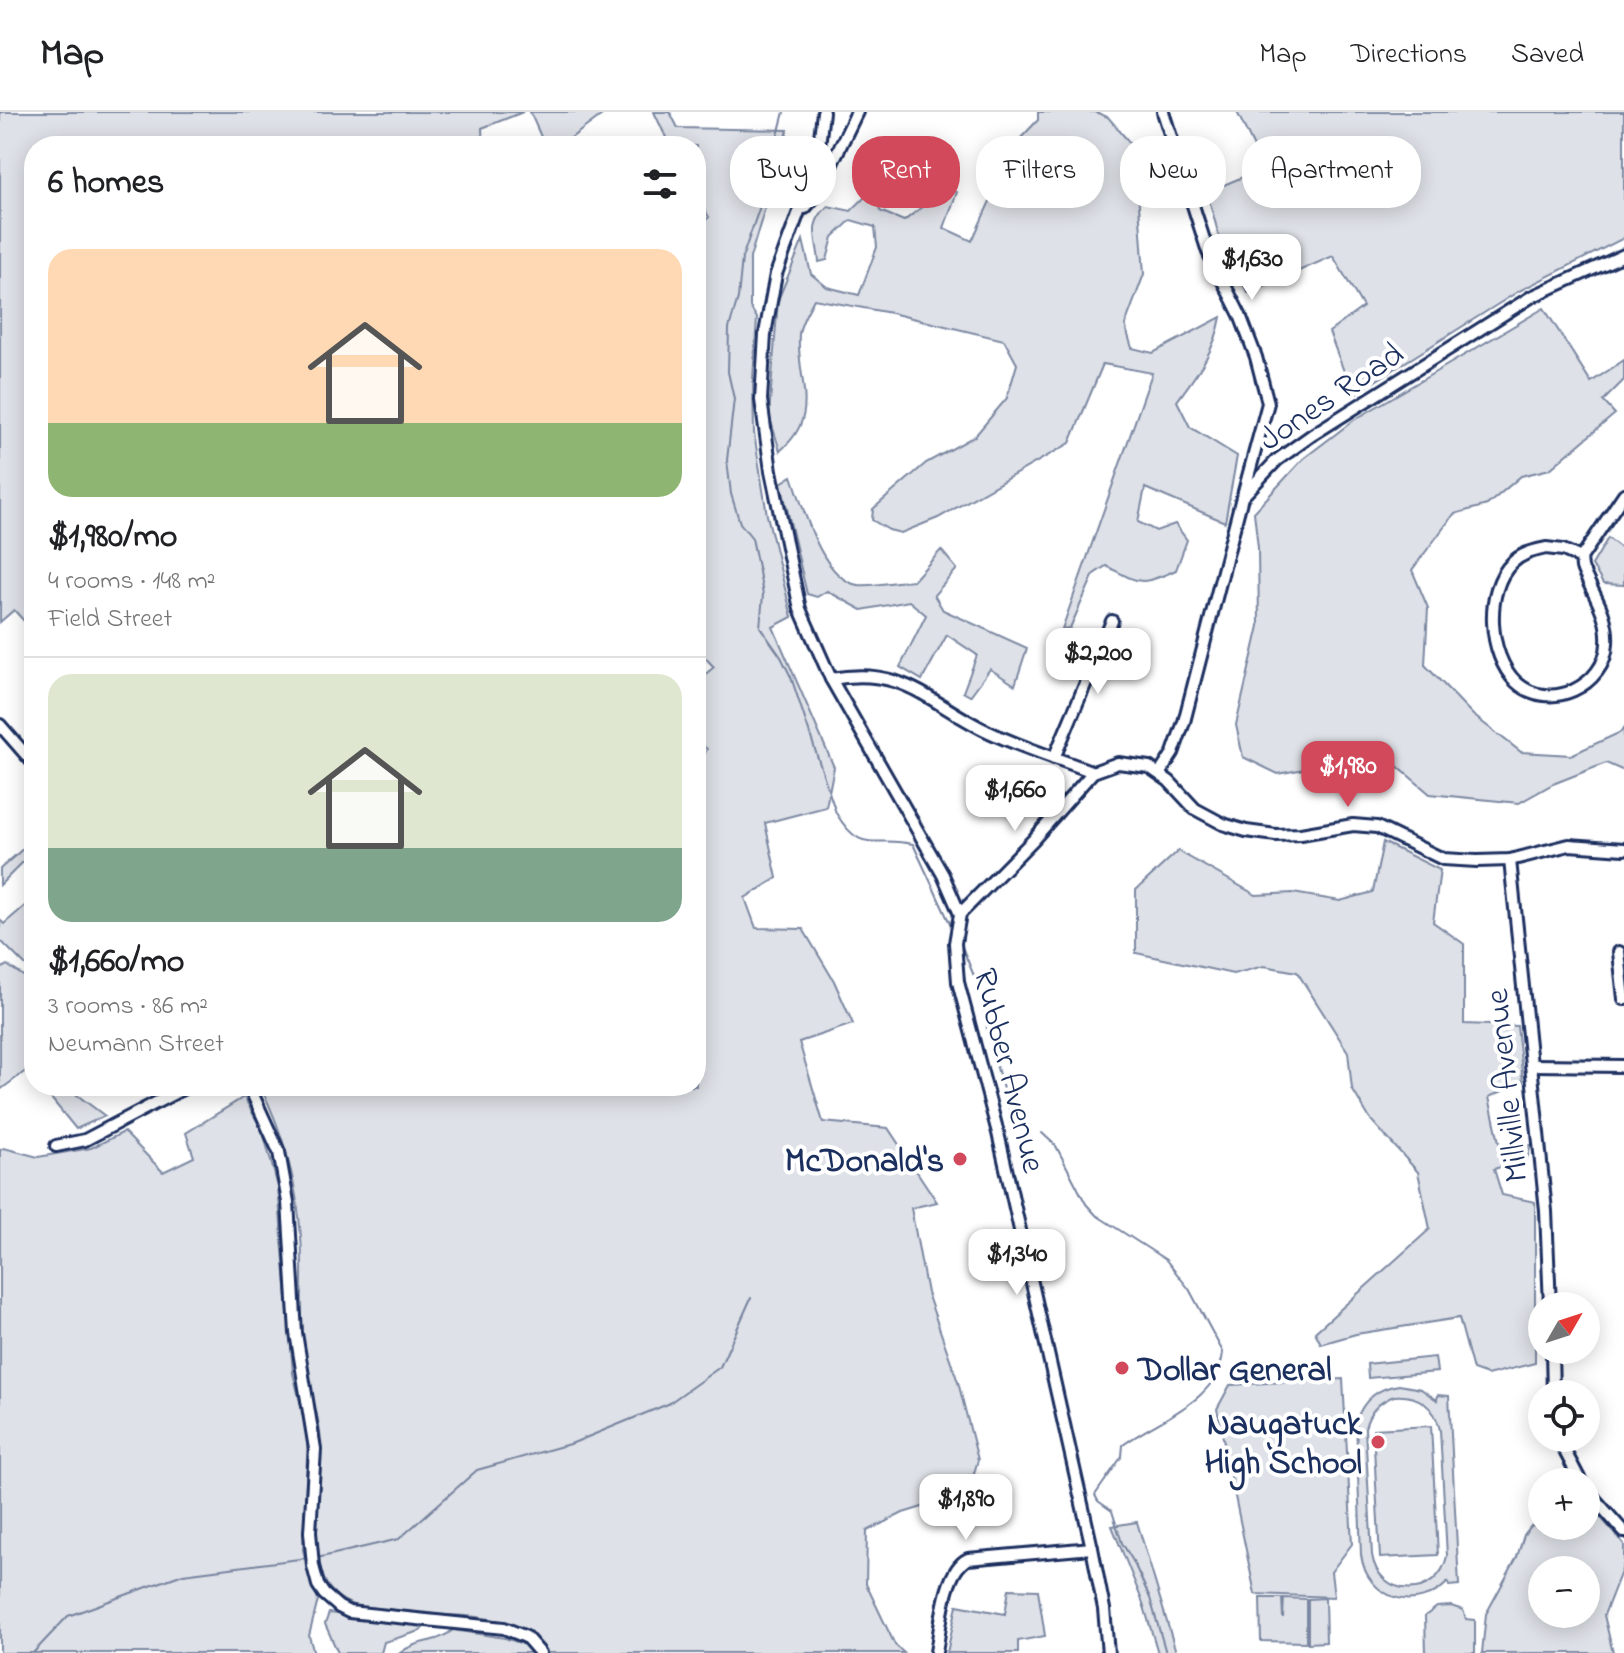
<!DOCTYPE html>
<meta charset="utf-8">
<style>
body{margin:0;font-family:"Indie Flower",sans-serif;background:#f6f6f6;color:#202124;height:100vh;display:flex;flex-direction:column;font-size:30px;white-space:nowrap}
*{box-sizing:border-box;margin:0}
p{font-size:26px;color:#757577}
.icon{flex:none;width:44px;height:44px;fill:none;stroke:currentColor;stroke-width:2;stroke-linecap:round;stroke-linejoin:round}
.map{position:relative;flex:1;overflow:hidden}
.details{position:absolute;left:24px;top:24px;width:682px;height:960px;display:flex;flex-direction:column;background:#fff;border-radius:32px;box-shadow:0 4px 20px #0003}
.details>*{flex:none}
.hud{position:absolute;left:730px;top:24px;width:760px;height:72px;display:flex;gap:16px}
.needle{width:52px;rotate:51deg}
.fabs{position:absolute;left:1528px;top:1180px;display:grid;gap:16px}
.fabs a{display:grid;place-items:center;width:72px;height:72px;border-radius:50%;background:#fff;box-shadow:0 4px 20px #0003;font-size:40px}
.price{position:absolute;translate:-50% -68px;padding:0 18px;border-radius:16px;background:#fff;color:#222;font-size:26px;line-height:52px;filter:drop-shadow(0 2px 4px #0008)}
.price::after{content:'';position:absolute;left:50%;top:48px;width:24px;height:18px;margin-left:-12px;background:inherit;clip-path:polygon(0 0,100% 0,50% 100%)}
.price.active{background:#d1495b;color:#fff}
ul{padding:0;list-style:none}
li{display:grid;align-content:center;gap:16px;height:424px;padding:0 24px}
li+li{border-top:2px solid #e0e0e0}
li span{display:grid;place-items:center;height:248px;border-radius:24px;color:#555}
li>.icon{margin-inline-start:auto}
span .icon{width:144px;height:144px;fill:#fffc;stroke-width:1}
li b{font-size:34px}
h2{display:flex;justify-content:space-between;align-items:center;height:96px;padding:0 24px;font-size:34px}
.chip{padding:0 28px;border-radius:32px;background:#fff;box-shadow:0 4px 20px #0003;font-size:28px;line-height:72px}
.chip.active{background:#d1495b;color:#fff}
header{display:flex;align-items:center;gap:48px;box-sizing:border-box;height:112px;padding:0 40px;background:#fff;border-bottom:2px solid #e0e0e0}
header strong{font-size:38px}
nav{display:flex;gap:44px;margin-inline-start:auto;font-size:28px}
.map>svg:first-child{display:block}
.green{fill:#dee1e7;stroke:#7c88a2;stroke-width:2;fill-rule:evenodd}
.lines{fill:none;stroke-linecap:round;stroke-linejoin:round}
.stream{stroke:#77839f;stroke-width:2}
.minor-casing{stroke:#1b2f5e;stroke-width:16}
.minor{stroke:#fff;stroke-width:10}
.poi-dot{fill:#d1495b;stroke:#fff;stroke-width:3}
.labels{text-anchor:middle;stroke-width:8;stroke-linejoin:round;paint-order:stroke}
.street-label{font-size:34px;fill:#1b2f5e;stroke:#fff}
.poi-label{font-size:34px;font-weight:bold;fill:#1b2f5e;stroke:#fff;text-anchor:end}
</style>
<header>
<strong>Map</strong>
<nav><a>Map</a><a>Directions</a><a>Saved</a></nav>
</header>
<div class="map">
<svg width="1624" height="1541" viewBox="0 0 1624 1541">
<rect width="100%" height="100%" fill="#fff"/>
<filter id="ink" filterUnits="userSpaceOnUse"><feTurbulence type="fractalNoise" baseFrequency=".0125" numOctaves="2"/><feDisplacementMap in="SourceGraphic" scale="16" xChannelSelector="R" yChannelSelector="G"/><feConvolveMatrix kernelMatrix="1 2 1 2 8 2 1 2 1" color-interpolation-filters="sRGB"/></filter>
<g filter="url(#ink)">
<g class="green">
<path d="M0,0H523L482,16L483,34H34V520L14,498L0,510Z"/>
<path d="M530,0H606L560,34H545Z"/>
<path d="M654,0H670L678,16L788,18L750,146V195L757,206L753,268L754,321L767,403L792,505L773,515L834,655L826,695L765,711L777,766L745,786L756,816L803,817L834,869L853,912L799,930L823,1010L888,1016L937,1090L911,1096L927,1181L958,1270L978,1348L968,1381L903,1401L867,1419L866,1472L895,1533L904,1541H547C508,1470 353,1534 324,1467C309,1433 322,1372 321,1335C321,1302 304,1267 302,1234C300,1198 304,1161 301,1125C297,1073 284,1021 260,974H696V658L707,637L696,629V570L714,555L696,536V117L709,105L696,83V34H670Z"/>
<path d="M1038,0H1095L1108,5L1135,37L1144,162L1125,213L1132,236L1153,241L1221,205C1215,239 1197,262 1177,289L1190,315L1237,344L1225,410L1145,376L1138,410L1156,419L1175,412L1187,428L1176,458C1139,475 1140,471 1106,454L1094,462L1070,516L1062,517L1152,261L1103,252L1070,331L938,406L901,421L889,418L872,408L873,397L926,351L975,324L1007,286L1017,252L1004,228L891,201L814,187C809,197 800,211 799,222C796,270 823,302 780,339L769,303L778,188L803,128L811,162L827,175L859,183L877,135L875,115L851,108L833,125L827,148L819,150C817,125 807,113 828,94L851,99L876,74L880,99L904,109L946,76L957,80L944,116L972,129L990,89L1016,58L1018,29L1038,8Z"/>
<path d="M1237,0H1624V126L1519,179L1353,283L1329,220L1363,195L1333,144L1248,181L1222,135L1207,80L1264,56Z"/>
<path d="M1544,196L1591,270L1624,248V268L1603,289L1615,302L1550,357L1521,364L1487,393L1454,402L1412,458L1428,496L1425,553L1473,603L1521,640L1571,643L1621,620L1624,616V659L1606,651L1553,672L1519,691L1430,682L1383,642L1278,662L1243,645L1236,613L1259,514L1258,436L1254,400L1303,347L1354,308Z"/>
<path d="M792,364C803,394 821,467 858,473C872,475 899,469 914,468L941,438L957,457L934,483L943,498L1027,536L1015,573L990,557L970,584L963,580L977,543L947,523L922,568L900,555L926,503L909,489L862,498L827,479L817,485L807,482L781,371Z"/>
<path d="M1608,426L1624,438V473L1603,472L1592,453Z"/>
<path d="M34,727V739L0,773V757Z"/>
<path d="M1383,730L1440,758L1433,810L1464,832V912L1517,914L1523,970L1489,985L1501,1039L1531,1033L1527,1047L1494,1057L1502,1083L1535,1090V1251L1487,1263L1473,1258L1459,1206L1356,1222L1321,1232L1315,1220L1430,1117L1418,1060L1370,1007L1352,977L1348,940L1297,860L1264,854L1233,862L1136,841V778L1178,739L1256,783L1293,781L1340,789L1373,780Z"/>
<path d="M34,786V819L31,822L34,825V853L26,854L0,828V808L4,812Z"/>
<path d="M7,853L31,869L34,867V966L27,958L0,978V858Z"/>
<path d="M41,974H65L105,1004L76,1017Z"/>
<path d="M244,985L263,1020L278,1075L293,1261L308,1322L303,1438L318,1488L309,1524L314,1541H0V1038L4,1036L38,1045L91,1036L124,1020L163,1060L194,1045L186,1021Z"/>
<path d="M1435,1245L1437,1260L1368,1266L1367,1252Z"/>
<path d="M1343,1267L1352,1432L1331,1460L1334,1485L1255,1482L1217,1297L1230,1273Z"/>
<path d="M1399,1273L1421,1277L1437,1288L1438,1283L1449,1284L1459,1473L1449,1474L1448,1470C1417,1502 1367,1488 1361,1443L1356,1309C1363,1288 1377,1276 1399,1273ZM1394,1284C1418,1282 1435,1294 1440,1318L1447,1444C1438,1488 1379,1487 1372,1443L1365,1316C1369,1300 1378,1290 1394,1284Z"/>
<path d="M1431,1314L1438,1443L1380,1446L1373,1317Z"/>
<path d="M1586,1389L1624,1432V1452L1604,1503L1613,1541H1482L1486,1502L1517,1445L1524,1423L1531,1414L1542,1411V1414H1586ZM1542,1458H1586V1502H1542Z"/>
<path d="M1137,1410L1176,1540L1177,1541H1158L1143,1491L1112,1414Z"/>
<path d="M1009,1477L1038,1478L1045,1524L1018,1529V1541H947L957,1493L1005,1502Z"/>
<path d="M1260,1486H1282L1283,1506L1284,1486L1306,1487V1530L1261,1529Z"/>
<path d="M1325,1486L1326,1530L1308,1531V1487Z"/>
<path d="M1451,1494L1463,1498L1466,1507L1475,1508V1541H1426L1425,1504L1437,1495Z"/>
<path d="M329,1501L425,1514L420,1519L384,1530L381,1541H338L325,1512Z"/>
<path d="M453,1518L505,1526L526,1533L531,1541H400C418,1527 436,1532 453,1518Z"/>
</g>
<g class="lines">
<g class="stream">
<path d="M784,0L759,97L742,146L738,186L729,216L728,260L734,287L727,348L731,382L740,411L752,426L759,460L763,483L760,515L781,545L791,565L836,701C862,744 873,723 913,732L953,818"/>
<path d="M960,830L981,881L989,927L1008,995L1014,1003"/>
<path d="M1042,1021L1056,1034L1086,1092L1096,1103L1166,1148L1189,1177L1223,1240C1219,1290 1157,1307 1123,1333L1122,1344L1095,1383L1098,1389L1112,1399L1122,1431L1133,1449L1150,1486L1166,1541"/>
<path d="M317,1446L399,1427L477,1358L573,1331L668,1292L720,1255L751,1186"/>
<path d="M33,1541L68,1504L183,1462L307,1446"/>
</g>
<defs>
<g id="minor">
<path d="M823,0L817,51L776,162L765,222L761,288L771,359L800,497L831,567L943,763L960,802"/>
<path d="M1163,0L1208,140L1240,203L1256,245L1268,291L1243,383"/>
<path d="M805,96L817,82L857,0"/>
<path d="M1546,436L1563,438L1581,446L1582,456C1592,481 1609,502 1607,531C1606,574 1549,601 1516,570C1488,543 1484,478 1512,451C1522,441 1533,439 1546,436Z"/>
<path d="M1581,446L1624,382"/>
<path d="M831,567C905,553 929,592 989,620C1023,636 1059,647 1093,660"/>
<path d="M0,613L34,652"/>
<path d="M1054,646L1112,509"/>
<path d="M1160,661L1173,641L1184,610L1242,385L1277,348L1312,323L1531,185L1624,143"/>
<path d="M1510,748L1546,1099L1550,1194"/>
<path d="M1619,840L1624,887"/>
<path d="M1532,953L1624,954"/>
<path d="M249,974L279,1040L288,1090L296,1221L315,1337L310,1420L313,1454L318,1473L324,1482L339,1495L349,1500L504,1516L526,1525L540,1541"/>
<path d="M56,1034L85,1028L188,974"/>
<path d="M1552,1238L1553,1282"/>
<path d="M1558,1326L1581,1370"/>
<path d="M1586,1377L1624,1420"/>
<path d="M936,1540C941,1514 944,1458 968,1447L1092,1436"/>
<path d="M1108,1541L1104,1497L1092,1436L998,1021L958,870L955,831L960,802L1033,728L1093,660L1118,651L1149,655L1169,669L1195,697L1223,712L1246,719L1276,723L1301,722L1353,713L1377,715L1443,747L1477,749L1510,748L1569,733L1624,737"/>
</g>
</defs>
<use href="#minor" class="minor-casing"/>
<use href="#minor" class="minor"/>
</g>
</g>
<g class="poi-dot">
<circle cx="960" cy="1047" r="8"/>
<circle cx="1122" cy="1256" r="8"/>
<circle cx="1378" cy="1330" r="8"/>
</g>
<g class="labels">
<g class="street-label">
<text transform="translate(1330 283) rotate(-34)" y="12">Jones Road</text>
<text transform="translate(1011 958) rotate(76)" y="12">Rubber Avenue</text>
<text transform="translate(1505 974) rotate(-96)" y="12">Millville Avenue</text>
</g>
<g class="poi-label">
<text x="944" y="1059">McDonald's</text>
<text x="1138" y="1268" text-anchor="start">Dollar General</text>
<text x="1362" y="1322">Naugatuck<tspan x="1362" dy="39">High School</tspan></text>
</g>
</g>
</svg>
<div class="fabs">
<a><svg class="needle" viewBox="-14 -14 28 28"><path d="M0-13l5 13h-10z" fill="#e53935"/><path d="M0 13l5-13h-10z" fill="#757577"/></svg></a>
<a><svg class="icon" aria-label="locate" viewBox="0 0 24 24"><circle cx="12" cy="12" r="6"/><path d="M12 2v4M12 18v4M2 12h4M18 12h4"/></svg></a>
<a>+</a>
<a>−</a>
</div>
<b class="price" style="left:1252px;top:190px">$1,630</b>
<b class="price" style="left:1098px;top:584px">$2,200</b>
<b class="price active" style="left:1348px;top:697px">$1,980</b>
<b class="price" style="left:1015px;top:721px">$1,660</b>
<b class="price" style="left:1017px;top:1185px">$1,340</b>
<b class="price" style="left:966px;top:1430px">$1,890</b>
<div class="hud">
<a class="chip">Buy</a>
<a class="chip active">Rent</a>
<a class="chip">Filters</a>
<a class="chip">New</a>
<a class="chip">Apartment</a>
</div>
<section class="details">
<h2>6 homes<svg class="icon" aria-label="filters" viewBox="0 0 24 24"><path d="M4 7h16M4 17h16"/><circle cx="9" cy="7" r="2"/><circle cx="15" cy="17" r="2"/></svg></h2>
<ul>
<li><span style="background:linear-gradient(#ffd9b3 70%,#8fb573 0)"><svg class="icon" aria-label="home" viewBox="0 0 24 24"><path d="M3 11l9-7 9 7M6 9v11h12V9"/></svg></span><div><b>$1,980/mo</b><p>4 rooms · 148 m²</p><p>Field Street</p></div></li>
<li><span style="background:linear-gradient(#dfe7d0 70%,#7fa58c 0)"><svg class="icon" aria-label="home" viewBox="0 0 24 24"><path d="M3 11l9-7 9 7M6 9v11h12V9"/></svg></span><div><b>$1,660/mo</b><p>3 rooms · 86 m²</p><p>Neumann Street</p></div></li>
</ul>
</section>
</div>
